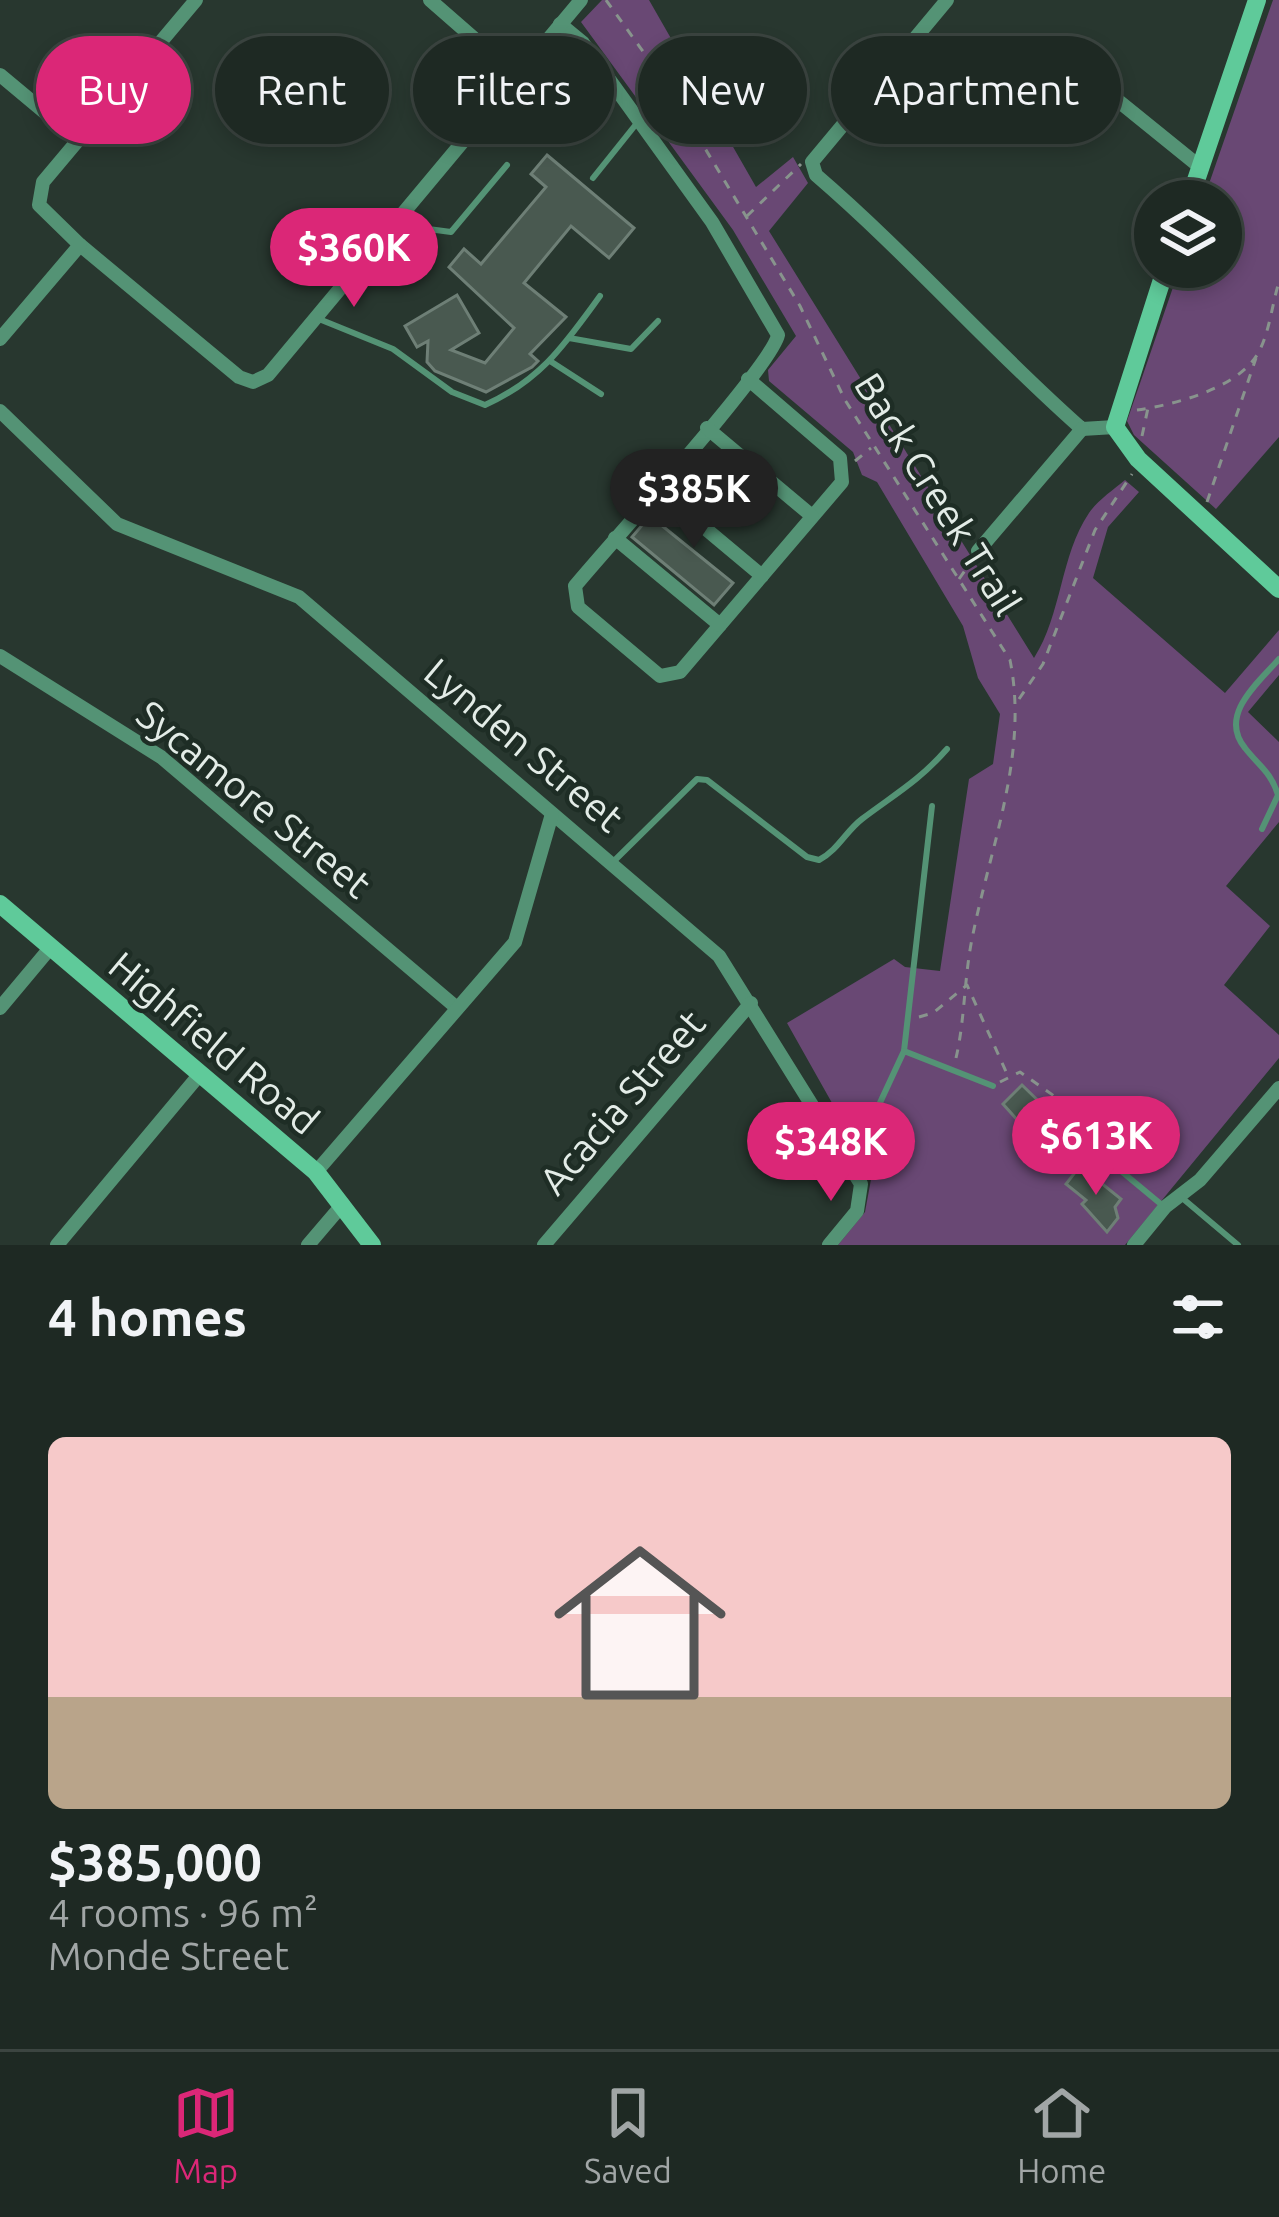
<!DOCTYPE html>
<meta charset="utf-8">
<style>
body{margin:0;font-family:Ubuntu,sans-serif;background:#2b3530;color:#f1f3f6;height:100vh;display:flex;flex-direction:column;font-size:45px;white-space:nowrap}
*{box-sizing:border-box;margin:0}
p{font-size:39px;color:#a1a6a6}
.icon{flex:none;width:66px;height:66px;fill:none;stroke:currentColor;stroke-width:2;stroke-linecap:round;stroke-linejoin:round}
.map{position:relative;height:1245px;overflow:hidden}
.drawer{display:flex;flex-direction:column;background:#1e2923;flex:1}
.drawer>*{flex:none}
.guide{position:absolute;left:36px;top:36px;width:1209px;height:108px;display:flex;gap:24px}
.fabs{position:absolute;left:1134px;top:180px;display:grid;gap:24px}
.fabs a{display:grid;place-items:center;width:108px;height:108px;border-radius:50%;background:#1e2923;box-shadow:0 6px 18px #0003,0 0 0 3px #3c4541;font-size:60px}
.price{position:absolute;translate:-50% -102px;padding:0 27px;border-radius:42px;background:#db2777;color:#fff;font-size:39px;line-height:78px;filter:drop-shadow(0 3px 6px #0008)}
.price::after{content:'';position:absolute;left:50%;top:72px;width:36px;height:27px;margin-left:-18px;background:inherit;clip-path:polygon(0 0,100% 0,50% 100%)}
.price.on{background:#222;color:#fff}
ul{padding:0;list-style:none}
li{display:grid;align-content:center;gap:24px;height:636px;padding:0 48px}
li span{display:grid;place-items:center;height:372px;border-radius:18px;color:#555}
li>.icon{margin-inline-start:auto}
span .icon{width:216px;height:216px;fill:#fffc;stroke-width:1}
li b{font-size:51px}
h2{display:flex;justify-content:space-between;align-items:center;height:144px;padding:0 48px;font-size:51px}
.tag{padding:0 42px;border-radius:54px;background:#1e2923;box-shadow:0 6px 18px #0003,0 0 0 3px #3c4541;font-size:42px;line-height:108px}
.tag.on{background:#db2777;color:#fff}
.tabs{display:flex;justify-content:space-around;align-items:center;height:168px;border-top:3px solid #3c4541;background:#1e2923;font-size:33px;color:#a1a6a6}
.tabs a{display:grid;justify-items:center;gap:6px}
.tabs .on{color:#db2777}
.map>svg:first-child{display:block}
.green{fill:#694874}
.building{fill:#495950;stroke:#6e7f76;stroke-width:3}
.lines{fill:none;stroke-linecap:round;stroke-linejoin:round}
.path{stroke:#88948d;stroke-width:3;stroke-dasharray:9 9;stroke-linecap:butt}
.lane{stroke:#549375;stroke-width:6}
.street{stroke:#549375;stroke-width:14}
.secondary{stroke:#5fca9a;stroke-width:18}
.labels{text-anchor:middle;stroke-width:9;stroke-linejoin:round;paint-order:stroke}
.street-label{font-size:39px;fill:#e3ece7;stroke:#1e2d25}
</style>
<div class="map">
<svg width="1279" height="1245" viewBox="0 0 1279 1245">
<rect width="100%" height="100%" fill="#28372f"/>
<g class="green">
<path d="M602,0H649L756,187L793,157L808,183L769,231L1034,658C1062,614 1060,556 1089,513C1097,501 1113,490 1125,480L1139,492L1108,527L1093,578L1225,693L1279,630V675L1248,712L1279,742V822L1226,886L1270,926L1224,985L1279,1035V1058L1125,1245H838L865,1212L872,1174L787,1023L894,959L905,967L940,971L969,779L993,764L1000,714L978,678L963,626L877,482L862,475L853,452L769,381L768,370L796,336L733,230L581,22Z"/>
<path d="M1273,0H1279V437L1216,509L1134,435L1127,421L1180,267H1221V201H1203Z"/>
</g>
<g class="building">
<path d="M547,155L634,228L609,258L571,226L524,283L566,317L530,354L538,361L532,367L486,392L435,371L427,362L428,341L417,347L405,326L457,295L479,333L451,350L485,363L514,328L449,267L464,249L481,264L546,187L531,174Z"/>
<path d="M650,516L733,583L714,605L632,537Z"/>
<path d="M1022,1085L1060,1122L1066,1116L1083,1133L1055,1162L1003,1104Z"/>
<path d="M1080,1166L1121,1199L1115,1207L1118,1218L1107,1232L1082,1204L1086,1200L1066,1184Z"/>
</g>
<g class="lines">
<g class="path">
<path d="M606,0L665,82L800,306L845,400L1010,660C1029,754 990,847 972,939C964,979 965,1019 956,1058"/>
<path d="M747,216L801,164"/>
<path d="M1137,410C1173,405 1236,389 1257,355C1269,336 1272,304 1279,282"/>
<path d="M1142,436L1148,408"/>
<path d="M855,461L871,448"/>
<path d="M1207,502L1256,358"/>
<path d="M959,579L971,562"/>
<path d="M1019,699L1043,664L1095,530L1132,474"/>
<path d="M919,1017L933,1013L967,985L1008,1076"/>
<path d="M1000,1082L1020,1072L1104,1131L1095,1158L1107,1167"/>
</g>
<g class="lane">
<path d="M593,178L637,123"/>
<path d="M398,225L451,232L507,165"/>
<path d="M319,319L393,349L452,392L485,405C541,380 565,344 600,296"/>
<path d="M569,338L631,349L658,321"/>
<path d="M550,361L601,394"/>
<path d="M1262,829L1278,795C1271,772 1259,766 1245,748C1218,715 1258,683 1279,659"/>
<path d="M612,863L697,779L707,780L807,857L819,860C838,850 846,831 862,819C895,794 919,781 947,749"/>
<path d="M904,1051L932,806"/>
<path d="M852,1163L904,1051L993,1086"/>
<path d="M1115,1166L1162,1205"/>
<path d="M1181,1197L1238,1245"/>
</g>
<g class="street">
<path d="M430,0L517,76"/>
<path d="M947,0L812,162L816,175C909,255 990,348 1082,429L1115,427"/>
<path d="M560,24L583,43L712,222L778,335C772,366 607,547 575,586L578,607L660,676L680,672L842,482L840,458L748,379"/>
<path d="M1053,48L1200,167"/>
<path d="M0,75L78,140"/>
<path d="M80,245L239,377L253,382L268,375L581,0"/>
<path d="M0,339L80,245L39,205L43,182L196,0"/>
<path d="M0,411L117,524L299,597L719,956L861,1184L857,1211L829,1245"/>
<path d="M707,428L812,516"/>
<path d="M657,488L762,576"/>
<path d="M615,538L720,625"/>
<path d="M978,551L1082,429"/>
<path d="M0,656L161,757L457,1008"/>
<path d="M0,1008L51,947"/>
<path d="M316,1172L515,942L552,814"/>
<path d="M57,1245L200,1074"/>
<path d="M308,1245L343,1204"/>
<path d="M544,1245L751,1003"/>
<path d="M1134,1245L1165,1207L1200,1180L1279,1088"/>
</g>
<g class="secondary">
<path d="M1189,201L1257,0"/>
<path d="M1166,267L1115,427L1138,459L1279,589"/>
<path d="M0,904L316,1172L372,1245"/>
</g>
</g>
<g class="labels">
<g class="street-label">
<text transform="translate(938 494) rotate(58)" y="14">Back Creek Trail</text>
<text transform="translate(524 745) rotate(40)" y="14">Lynden Street</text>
<text transform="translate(254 799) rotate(39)" y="14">Sycamore Street</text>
<text transform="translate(214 1043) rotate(40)" y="14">Highfield Road</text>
<text transform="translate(622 1102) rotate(-49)" y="14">Acacia Street</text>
</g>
</g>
</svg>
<div class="fabs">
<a><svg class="icon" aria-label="layers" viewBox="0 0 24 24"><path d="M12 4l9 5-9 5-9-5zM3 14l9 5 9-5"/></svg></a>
</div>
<b class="price" style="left:354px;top:310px">$360K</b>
<b class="price on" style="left:694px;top:551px">$385K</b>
<b class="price" style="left:1096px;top:1198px">$613K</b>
<b class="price" style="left:831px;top:1204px">$348K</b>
<div class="guide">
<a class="tag on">Buy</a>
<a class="tag">Rent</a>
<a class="tag">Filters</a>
<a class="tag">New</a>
<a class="tag">Apartment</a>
</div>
</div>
<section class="drawer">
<h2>4 homes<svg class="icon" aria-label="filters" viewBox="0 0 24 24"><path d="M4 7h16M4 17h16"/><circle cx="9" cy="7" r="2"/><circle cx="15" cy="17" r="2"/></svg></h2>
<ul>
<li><span style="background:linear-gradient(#f6c9c9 70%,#b9a48a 0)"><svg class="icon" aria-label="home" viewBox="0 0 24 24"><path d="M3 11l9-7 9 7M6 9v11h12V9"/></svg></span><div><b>$385,000</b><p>4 rooms · 96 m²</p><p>Monde Street</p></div></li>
</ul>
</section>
<nav class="tabs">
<a class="on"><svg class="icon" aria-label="map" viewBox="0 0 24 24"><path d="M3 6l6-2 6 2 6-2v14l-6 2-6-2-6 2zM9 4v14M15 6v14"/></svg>Map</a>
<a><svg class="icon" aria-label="saved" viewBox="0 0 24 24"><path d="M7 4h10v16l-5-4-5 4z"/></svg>Saved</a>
<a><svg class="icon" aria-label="home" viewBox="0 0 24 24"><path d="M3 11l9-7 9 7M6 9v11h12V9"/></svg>Home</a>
</nav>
